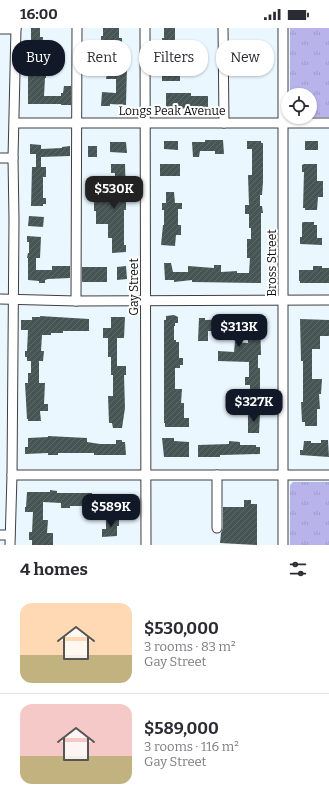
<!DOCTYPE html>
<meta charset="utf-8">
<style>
body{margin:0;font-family:Bitter,serif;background:#f2f2f3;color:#2b2b33;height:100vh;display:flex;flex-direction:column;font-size:15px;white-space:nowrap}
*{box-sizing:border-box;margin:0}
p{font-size:13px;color:#7c7c81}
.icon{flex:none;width:22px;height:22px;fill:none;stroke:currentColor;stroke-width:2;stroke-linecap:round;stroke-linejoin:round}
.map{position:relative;height:517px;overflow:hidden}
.side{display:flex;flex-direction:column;background:#fff;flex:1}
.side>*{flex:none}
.banner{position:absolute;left:12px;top:12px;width:305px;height:36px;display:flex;gap:8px}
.buttons{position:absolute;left:281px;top:60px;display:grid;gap:8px}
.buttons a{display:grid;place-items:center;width:36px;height:36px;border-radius:50%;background:#fff;box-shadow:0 1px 3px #0004;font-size:20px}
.price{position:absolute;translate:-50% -34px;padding:0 9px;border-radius:8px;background:#111827;color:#fff;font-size:13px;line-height:26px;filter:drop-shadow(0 1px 2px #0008)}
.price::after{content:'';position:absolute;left:50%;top:24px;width:12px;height:9px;margin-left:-6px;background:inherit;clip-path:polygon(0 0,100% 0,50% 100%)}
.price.active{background:#222;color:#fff}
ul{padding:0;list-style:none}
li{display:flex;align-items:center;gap:12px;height:100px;padding:0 20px}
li+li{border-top:1px solid #e1e1e2}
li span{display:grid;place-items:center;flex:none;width:112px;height:80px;border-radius:12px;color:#555}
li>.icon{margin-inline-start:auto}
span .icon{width:48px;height:48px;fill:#fffc;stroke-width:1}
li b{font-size:17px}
h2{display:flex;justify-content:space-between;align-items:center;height:48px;padding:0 20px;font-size:17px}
.pill{padding:0 14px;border-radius:16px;background:#fff;box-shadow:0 1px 3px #0004;font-size:14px;line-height:36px}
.pill.active{background:#111827;color:#fff}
.status{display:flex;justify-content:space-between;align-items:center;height:28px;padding:0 20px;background:#fff;direction:ltr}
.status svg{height:11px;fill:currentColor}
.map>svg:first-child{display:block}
.park{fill:url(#park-tufts)}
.building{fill:url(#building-hatch)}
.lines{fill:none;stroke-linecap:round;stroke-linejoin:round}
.minor-casing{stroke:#3f3f3f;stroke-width:11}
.minor{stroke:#fff;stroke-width:9}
.labels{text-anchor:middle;stroke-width:4;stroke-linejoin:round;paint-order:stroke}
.street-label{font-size:12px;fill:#0c0c0c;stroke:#fff}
</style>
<div class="status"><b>16:00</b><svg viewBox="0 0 49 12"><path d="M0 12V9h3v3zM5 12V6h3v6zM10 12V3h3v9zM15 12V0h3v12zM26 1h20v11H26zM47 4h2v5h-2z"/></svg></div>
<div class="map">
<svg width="329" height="517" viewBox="0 0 329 517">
<defs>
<pattern id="park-tufts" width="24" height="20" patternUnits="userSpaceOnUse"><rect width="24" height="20" fill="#b8b3eb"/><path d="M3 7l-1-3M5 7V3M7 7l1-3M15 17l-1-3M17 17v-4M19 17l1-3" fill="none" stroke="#9d99c8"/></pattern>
<pattern id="building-hatch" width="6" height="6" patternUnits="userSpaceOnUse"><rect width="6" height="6" fill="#485555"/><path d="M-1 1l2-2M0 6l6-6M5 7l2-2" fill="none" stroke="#5e6868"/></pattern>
</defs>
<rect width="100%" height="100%" fill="#ebf7ff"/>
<g class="park">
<path d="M290,0H329V89H306H310V67H290Z"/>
<path d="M293,454H329V517H290V458L291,456Z"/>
</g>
<g class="building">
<path d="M31,0H40V9H43L42,38H46V50H45L44,68H61V65H63L64,58H71V77H61V76H28V15H31Z"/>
<path d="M103,0H119V10H122L123,39H127L126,77L110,76V78H101L102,64L116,65V51H106L107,45H110V33H109V19H101V8H103Z"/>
<path d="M164,0H175V22H177L178,30H176V45L180,46V53H162V34H166L165,17H162V10H164Z"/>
<path d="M166,65H191V68H208V80L167,81V78H166Z"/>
<path d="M205,112H223L224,126H215V123H200L199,129H193L192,114H205Z"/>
<path d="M164,113H178V122L164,121Z"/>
<path d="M247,113H261V115H263V154L262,167H260V178H262L263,185H261V255L192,254V252L174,254V252H165L164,235H171L173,244H188V238L214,240V237H221V244L237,243V245H249L250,230H247V211H251V200H249V186H245V177H249L248,147H252V121H247Z"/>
<rect x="305" y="113" width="13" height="9"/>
<path d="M110,114H126L127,125L110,124Z"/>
<path d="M30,116L41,117V121L62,120V119L70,118V128L41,129V139H46V149H43V170H46V176H43V178H31L32,139H36V126H30Z"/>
<rect x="88" y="118" width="9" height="11"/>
<path d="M111,136H125L126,168V182H124V217H126V224L112,225V210H108V196H96V183H94V172H112V159H115V145H111Z"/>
<rect x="160" y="136" width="20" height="12"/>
<path d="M304,136H317V153H323V169H318L317,182H305V180H303L304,144H302V137Z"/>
<path d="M166,164H174L175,175H182V181H178V197H181V207H176L175,218L161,217L163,197H164V182H162V175H166Z"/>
<path d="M29,188L44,189L43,199L28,198Z"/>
<path d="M303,194H314V197H317V210H322V217L300,216V209H302V195Z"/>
<path d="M27,208L41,209L40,230H36V242H52V238H70V250L48,251L45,252V255H39V253L28,252V230H27L28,225H29V214H27Z"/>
<path d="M126,238L127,251L117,252V239Z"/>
<path d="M313,238H322V240H329V255H300V253H299V242H313Z"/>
<rect x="82" y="239" width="25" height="15"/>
<path d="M174,287L178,289V295H175V298H174V312H176V314H179V330H183V337H180V340H175V361H182L181,375H184V390H189V399H165V395H164V292H166V288Z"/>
<path d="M40,288L89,291V303H63V305H51V307H42L41,323H44L43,333H39V355H45L44,376H48V383H40L41,393H28V391H27L25,355H28V345H31V333H27V329H25V323H27L28,302H21V292H32V289H40Z"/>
<path d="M111,289H125L124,310H117V338H126V347H124L125,380L122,400H113L112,395H109L108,368H113V347H111V329H108V310H103V300H111Z"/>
<path d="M199,290H205V292L260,290L261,327H258V340H260V367H259V376H250V357H245V349H249V334L218,333V323L234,324L235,314L248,315V296H234L235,303H208V313H198Z"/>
<path d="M300,291L329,292V308H320V321H312V351H322L321,366H319L320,381H317V398H305V394H302L301,374H303V333H301Z"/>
<path d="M248,385H260L259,405H248Z"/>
<path d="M48,408L87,410V414L100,416H116V412H122V414H125L126,427H94V425H58V427H48V425L25,426V419H28V410L48,409Z"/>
<path d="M162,410H174V413L189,414V429H164Z"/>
<path d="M321,412H328L329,429L300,427V422H303L304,413H311V415H321Z"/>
<path d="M229,413L240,414V417H256V419H260V426L223,427H220V429H198V417L229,416Z"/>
<path d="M50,462L57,463V465H92V467H125V479L110,480V477L92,478V481H87V478H70V480H61V475L43,474V492H48L47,505H53V517H32V512H29V504H32L33,484H25V479H26L27,464H50Z"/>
<path d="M244,472H251V476H257V517L220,515L221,505L223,500V479H244Z"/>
<path d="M106,491H119V498H117V508L102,509V501H106Z"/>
</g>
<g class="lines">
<defs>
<g id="minor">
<path d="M145,0L146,517"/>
<path d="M223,0L224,95"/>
<path d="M0,1H16"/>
<path d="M15,95H329"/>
<path d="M0,130H13"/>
<path d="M0,271L76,273L329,272"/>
<path d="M76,273L77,0"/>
<path d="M12,447H329"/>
<path d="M217,500V447"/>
<path d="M0,507H10"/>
<path d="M10,517L12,447L14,192L13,130L16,0"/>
<path d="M283,517V0"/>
</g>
</defs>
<use href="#minor" class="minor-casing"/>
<use href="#minor" class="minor"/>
</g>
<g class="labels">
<g class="street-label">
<text x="172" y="87">Longs Peak Avenue</text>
<text transform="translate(272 235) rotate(-90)" y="4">Bross Street</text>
<text transform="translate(134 259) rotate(-90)" y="4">Gay Street</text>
</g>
</g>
</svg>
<div class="buttons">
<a><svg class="icon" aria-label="locate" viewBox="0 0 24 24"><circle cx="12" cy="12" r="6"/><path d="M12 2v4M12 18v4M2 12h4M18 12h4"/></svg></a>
</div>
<b class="price active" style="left:114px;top:182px">$530K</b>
<b class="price" style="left:239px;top:320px">$313K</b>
<b class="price" style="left:254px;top:395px">$327K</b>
<b class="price" style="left:111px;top:500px">$589K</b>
<div class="banner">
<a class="pill active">Buy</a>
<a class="pill">Rent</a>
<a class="pill">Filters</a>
<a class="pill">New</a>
</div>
</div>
<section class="side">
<h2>4 homes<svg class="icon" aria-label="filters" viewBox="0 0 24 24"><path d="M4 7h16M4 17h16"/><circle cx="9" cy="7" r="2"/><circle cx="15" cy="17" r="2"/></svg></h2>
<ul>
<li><span style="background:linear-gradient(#ffd9b3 65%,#c2b280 0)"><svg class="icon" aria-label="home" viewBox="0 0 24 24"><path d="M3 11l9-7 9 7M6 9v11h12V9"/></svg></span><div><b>$530,000</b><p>3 rooms · 83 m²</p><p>Gay Street</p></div></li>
<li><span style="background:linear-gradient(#f6c9c9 65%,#c2b280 0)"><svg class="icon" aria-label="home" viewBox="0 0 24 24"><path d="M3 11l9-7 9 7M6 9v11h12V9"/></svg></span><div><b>$589,000</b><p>3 rooms · 116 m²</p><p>Gay Street</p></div></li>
</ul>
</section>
